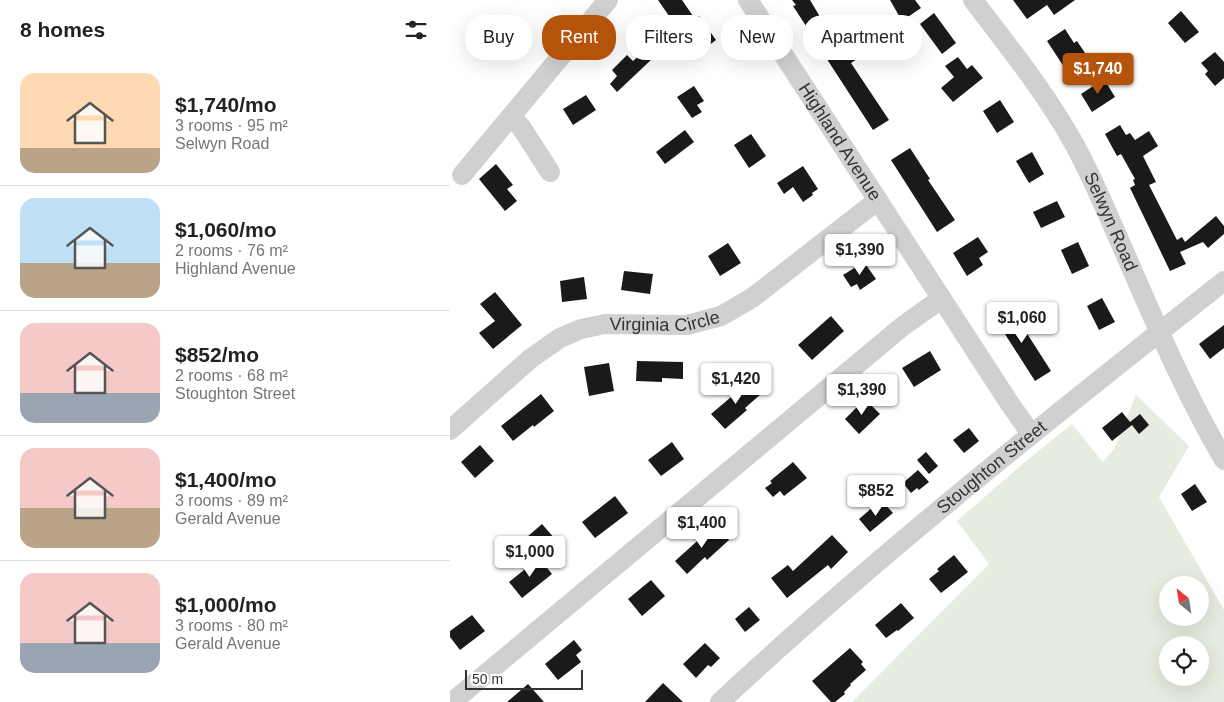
<!DOCTYPE html>
<meta charset="utf-8">
<style>
body{margin:0;font-family:Helvetica,sans-serif;background:#f2f2f2;color:#222;height:100vh;display:flex;flex-direction:column;font-size:19px;white-space:nowrap}
*{box-sizing:border-box;margin:0}
p{font-size:16px;color:#767676}
.icon{flex:none;width:28px;height:28px;fill:none;stroke:currentColor;stroke-width:2;stroke-linecap:round;stroke-linejoin:round}
.map{position:relative;flex:1;overflow:hidden}
.details{display:flex;flex-direction:column;background:#fff;width:450px}
.details>*{flex:none}
.guide{position:absolute;left:15px;top:15px;width:475px;height:45px;display:flex;gap:10px}
.needle{width:32px;rotate:330deg}
.fabs{position:absolute;left:709px;top:576px;display:grid;gap:10px}
.fabs a{display:grid;place-items:center;width:50px;height:50px;border-radius:50%;background:#fff;box-shadow:0 5px 20px #0002;font-size:25px}
.scale{position:absolute;left:15px;bottom:12px;width:118px;box-sizing:border-box;padding-left:5px;border:2px solid #333;border-top:0;font-size:14px;line-height:18px;white-space:nowrap;color:#333;-webkit-text-stroke:4px #fff;paint-order:stroke}
.price{position:absolute;translate:-50% -42px;padding:0 11px;border-radius:5px;background:#fff;color:#222;font-size:16px;line-height:32px;filter:drop-shadow(0 1px 2px #0008)}
.price::after{content:'';position:absolute;left:50%;top:30px;width:15px;height:11px;margin-left:-8px;background:inherit;clip-path:polygon(0 0,100% 0,50% 100%)}
.price.on{background:#b45309;color:#fff}
ul{padding:0;list-style:none}
li{display:flex;align-items:center;gap:15px;height:125px;padding:0 20px}
li+li{border-top:1px solid #e0e0e0}
li span{display:grid;place-items:center;flex:none;width:140px;height:100px;border-radius:15px;color:#555}
li>.icon{margin-inline-start:auto}
span .icon{width:60px;height:60px;fill:#fffc;stroke-width:1}
li b{font-size:21px}
h2{display:flex;justify-content:space-between;align-items:center;height:60px;padding:0 20px;font-size:21px}
.pill{padding:0 18px;border-radius:20px;background:#fff;box-shadow:0 5px 20px #0002;font-size:18px;line-height:45px}
.pill.on{background:#b45309;color:#fff}
main{display:flex;flex:1;min-height:0}
.map>svg:first-child{display:block}
.green{fill:#e6ecdf;fill-rule:evenodd}
.building{fill:#1a1a1a}
.lines{fill:none;stroke-linecap:round;stroke-linejoin:round}
.minor{stroke:#d0d0d0;stroke-width:20}
.labels{text-anchor:middle;stroke-width:5;stroke-linejoin:round;paint-order:stroke}
.street-label{font-size:18px;fill:#333;stroke:#fff}
</style>
<main>
<section class="details">
<h2>8 homes<svg class="icon" aria-label="filters" viewBox="0 0 24 24"><path d="M4 7h16M4 17h16"/><circle cx="9" cy="7" r="2"/><circle cx="15" cy="17" r="2"/></svg></h2>
<ul>
<li><span style="background:linear-gradient(#ffd9b3 75%,#b9a48a 0)"><svg class="icon" aria-label="home" viewBox="0 0 24 24"><path d="M3 11l9-7 9 7M6 9v11h12V9"/></svg></span><div><b>$1,740/mo</b><p>3 rooms · 95 m²</p><p>Selwyn Road</p></div></li>
<li><span style="background:linear-gradient(#bfe0f5 65%,#b9a48a 0)"><svg class="icon" aria-label="home" viewBox="0 0 24 24"><path d="M3 11l9-7 9 7M6 9v11h12V9"/></svg></span><div><b>$1,060/mo</b><p>2 rooms · 76 m²</p><p>Highland Avenue</p></div></li>
<li><span style="background:linear-gradient(#f6c9c9 70%,#9aa5b1 0)"><svg class="icon" aria-label="home" viewBox="0 0 24 24"><path d="M3 11l9-7 9 7M6 9v11h12V9"/></svg></span><div><b>$852/mo</b><p>2 rooms · 68 m²</p><p>Stoughton Street</p></div></li>
<li><span style="background:linear-gradient(#f6c9c9 60%,#b9a48a 0)"><svg class="icon" aria-label="home" viewBox="0 0 24 24"><path d="M3 11l9-7 9 7M6 9v11h12V9"/></svg></span><div><b>$1,400/mo</b><p>3 rooms · 89 m²</p><p>Gerald Avenue</p></div></li>
<li><span style="background:linear-gradient(#f6c9c9 70%,#9aa5b1 0)"><svg class="icon" aria-label="home" viewBox="0 0 24 24"><path d="M3 11l9-7 9 7M6 9v11h12V9"/></svg></span><div><b>$1,000/mo</b><p>3 rooms · 80 m²</p><p>Gerald Avenue</p></div></li>
</ul>
</section>
<div class="map">
<svg width="774" height="702" viewBox="0 0 774 702">
<rect width="100%" height="100%" fill="#fff"/>
<path class="green" d="M686,395L739,446L709,497L774,610V702H402L539,564L507,521L576,461L622,424L653,462L664,449ZM718,585H750V618H718ZM718,645H750V678H718Z"/>
<g class="building">
<path d="M208,0H232L245,19L249,16L266,40L246,55Z"/>
<path d="M342,0H360L372,20L358,29L343,6L346,5Z"/>
<path d="M440,0H465L471,8L452,21Z"/>
<path d="M563,0H625L604,15L597,5L577,19Z"/>
<path d="M731,11L749,32L735,43L718,23Z"/>
<path d="M484,13L506,43L492,54L470,24Z"/>
<path d="M615,29L624,43L627,41L639,59L618,73L597,41Z"/>
<path d="M421,37L427,46L401,63L439,120L423,130L371,50L386,40L395,53Z"/>
<path d="M194,51L202,59L167,92L160,84L167,76L162,70L177,55L183,61Z"/>
<path d="M765,52L774,62V78L765,86L755,74L758,71L751,63Z"/>
<path d="M508,57L517,69L522,65L533,78L503,102L491,88L504,77L495,66Z"/>
<path d="M654,79L665,97L642,112L631,94Z"/>
<path d="M244,86L254,101L247,105L252,112L242,118L227,97Z"/>
<path d="M136,95L146,110L123,125L113,109Z"/>
<path d="M550,100L564,122L547,133L533,111Z"/>
<path d="M670,125L676,135L680,133L685,140L699,131L708,146L693,156L706,182L699,185L727,240L732,237L735,242L766,216L774,226V234L758,248L753,242L730,252L736,264L720,271L680,188L685,185L683,180L685,179L671,154L667,156L655,134Z"/>
<path d="M235,130L244,142L215,164L206,152Z"/>
<path d="M301,134L316,156L299,168L284,145Z"/>
<path d="M460,148L480,179L478,180L505,220L487,232L441,160Z"/>
<path d="M582,152L594,174L579,183L566,161Z"/>
<path d="M46,164L63,185L57,189L67,201L55,211L29,179Z"/>
<path d="M353,166L368,189L362,193L363,195L353,202L343,187L334,194L327,183Z"/>
<path d="M607,201L615,217L591,228L583,212Z"/>
<path d="M528,237L538,252L529,258L533,265L517,276L503,253Z"/>
<path d="M628,242L639,266L622,274L611,250Z"/>
<path d="M278,243L291,263L270,276L258,256Z"/>
<path d="M414,262L426,279L410,290L407,284L401,287L393,275Z"/>
<path d="M174,271L203,274L200,294L171,290Z"/>
<path d="M134,277L137,299L112,302L110,281Z"/>
<path d="M45,292L72,325L43,349L29,333L45,321L30,304Z"/>
<path d="M652,298L665,322L649,330L637,306Z"/>
<path d="M560,307L601,371L585,381L544,317Z"/>
<path d="M381,316L394,331L362,360L348,345Z"/>
<path d="M774,325V348L760,359L749,344Z"/>
<path d="M480,351L491,370L464,387L452,368Z"/>
<path d="M187,361L233,362V379L212,378V382L186,381Z"/>
<path d="M159,363L164,391L139,396L134,367Z"/>
<path d="M300,381L311,394L295,408L297,410L275,429L261,414Z"/>
<path d="M91,394L104,411L84,427L83,425L63,441L51,426Z"/>
<path d="M415,399L430,414L409,434L395,419Z"/>
<path d="M672,412L680,422L690,414L699,425L689,434L682,425L662,441L652,428Z"/>
<path d="M519,428L529,441L514,453L503,440Z"/>
<path d="M222,442L234,459L211,476L198,460Z"/>
<path d="M30,445L44,461L25,478L11,462Z"/>
<path d="M476,452L488,466L479,474L467,460Z"/>
<path d="M343,462L357,478L334,496L330,491L323,497L315,488L322,483L320,481Z"/>
<path d="M468,470L479,482L469,490L467,488L461,493L453,483Z"/>
<path d="M745,484L757,502L742,511L731,494Z"/>
<path d="M165,496L178,513L145,538L132,522Z"/>
<path d="M434,503L443,513L420,532L409,519L423,507L425,510Z"/>
<path d="M92,524L105,539L89,552L77,537Z"/>
<path d="M265,525L279,540L257,560L255,557L237,574L225,561Z"/>
<path d="M382,535L398,552L381,569L378,565L337,598L321,578L338,565L343,571Z"/>
<path d="M504,555L518,572L491,593L479,579L489,571L487,569Z"/>
<path d="M89,558L102,574L72,598L59,582Z"/>
<path d="M201,580L215,596L192,616L178,599Z"/>
<path d="M451,603L464,618L448,631L447,630L436,638L425,625Z"/>
<path d="M299,607L310,620L295,632L285,619Z"/>
<path d="M22,615L35,631L10,650L0,637V631Z"/>
<path d="M124,640L132,650L126,655L131,662L108,680L95,664Z"/>
<path d="M255,643L270,658L261,667L258,665L246,678L233,664Z"/>
<path d="M400,648L413,662L411,664L416,670L400,684L401,685L394,692L395,694L385,702H381L362,681Z"/>
<path d="M213,683L233,702H195Z"/>
<path d="M78,684L94,702H57Z"/>
</g>
<g class="lines">
<g class="minor">
<path id="s1" d="M298,0L558,401L581,434"/>
<path id="s2" d="M523,0C558,46 595,92 623,142C641,174 655,208 670,242C702,315 733,390 774,460"/>
<path d="M62,117L71,127L100,172"/>
<path d="M12,175L158,0"/>
<path id="s3" d="M0,430L80,359L110,338L131,329L155,324L237,325L271,316L302,298L428,200"/>
<path d="M2,702L453,326L491,299"/>
<path id="s4" d="M270,702C430,553 602,417 774,281"/>
</g>
</g>
<g class="labels">
<g class="street-label">
<text dy="6" stroke="none"><textPath href="#s1" startOffset="169">Highland Avenue</textPath></text>
<text dy="6" stroke="none"><textPath href="#s2" startOffset="262">Selwyn Road</textPath></text>
<text dy="6" stroke="none"><textPath href="#s3" startOffset="251">Virginia Circle</textPath></text>
<text dy="6" stroke="none"><textPath href="#s4" startOffset="359">Stoughton Street</textPath></text>
</g>
</g>
</svg>
<div class="fabs">
<a><svg class="needle" viewBox="-14 -14 28 28"><path d="M0-13l5 13h-10z" fill="#e53935"/><path d="M0 13l5-13h-10z" fill="#767676"/></svg></a>
<a><svg class="icon" aria-label="locate" viewBox="0 0 24 24"><circle cx="12" cy="12" r="6"/><path d="M12 2v4M12 18v4M2 12h4M18 12h4"/></svg></a>
</div>
<div class="scale">50 m</div>
<b class="price on" style="left:648px;top:95px">$1,740</b>
<b class="price" style="left:410px;top:276px">$1,390</b>
<b class="price" style="left:572px;top:344px">$1,060</b>
<b class="price" style="left:286px;top:405px">$1,420</b>
<b class="price" style="left:412px;top:416px">$1,390</b>
<b class="price" style="left:426px;top:517px">$852</b>
<b class="price" style="left:252px;top:549px">$1,400</b>
<b class="price" style="left:80px;top:578px">$1,000</b>
<div class="guide">
<a class="pill">Buy</a>
<a class="pill on">Rent</a>
<a class="pill">Filters</a>
<a class="pill">New</a>
<a class="pill">Apartment</a>
</div>
</div>
</main>
